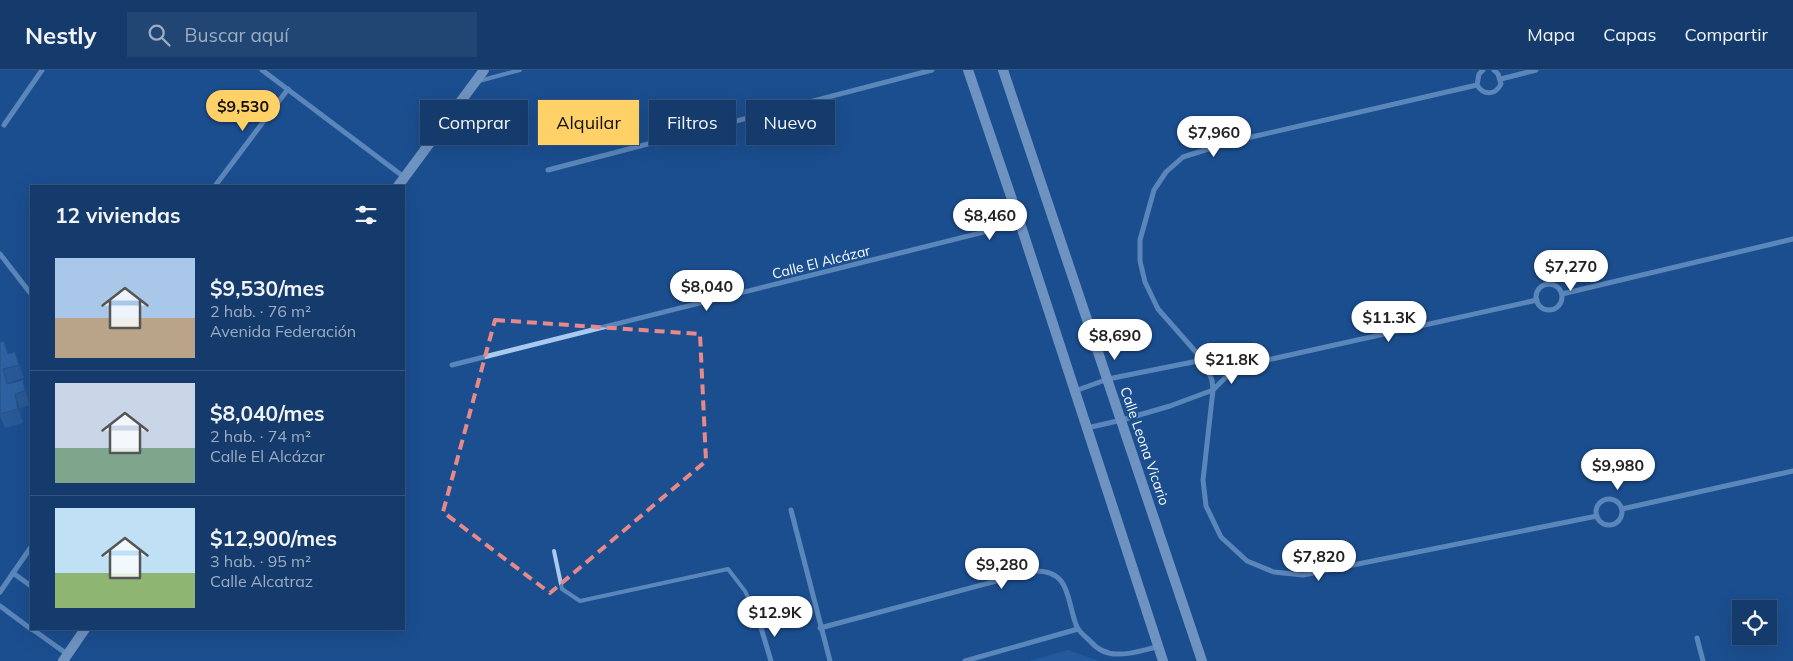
<!DOCTYPE html>
<html lang="es">
<meta charset="utf-8">
<style>
body{margin:0;font-family:Mulish,sans-serif;background:#214673;color:#f1f3f6;height:100vh;display:flex;flex-direction:column;font-size:19px;white-space:nowrap}
*{box-sizing:border-box;margin:0}
p{font-size:16px;color:#9dadc1}
.icon{flex:none;width:28px;height:28px;fill:none;stroke:currentColor;stroke-width:2;stroke-linecap:round;stroke-linejoin:round}
.map{position:relative;flex:1;overflow:hidden}
.drawer{position:absolute;left:30px;top:115px;width:375px;height:445px;display:flex;flex-direction:column;background:#143b6b;border-radius:0px;box-shadow:0 5px 20px #0002,0 0 0 1px #33557e}
.drawer>*{flex:none}
.top-card{position:absolute;left:420px;top:30px;width:475px;height:45px;display:flex;gap:10px}
.fabs{position:absolute;left:1732px;top:530px;display:grid;gap:10px}
.fabs a{display:grid;place-items:center;width:45px;height:45px;border-radius:0px;background:#143b6b;box-shadow:0 5px 20px #0002,0 0 0 1px #33557e;font-size:25px}
.price{position:absolute;translate:-50% -42px;padding:0 11px;border-radius:18px;background:#fff;color:#222;font-size:16px;line-height:32px;filter:drop-shadow(0 1px 2px #0008)}
.price::after{content:'';position:absolute;left:50%;top:30px;width:15px;height:11px;margin-left:-8px;background:inherit;clip-path:polygon(0 0,100% 0,50% 100%)}
.price.current{background:#ffd166;color:#111}
ul{padding:0;list-style:none}
li{display:flex;align-items:center;gap:15px;height:125px;padding:0 25px}
li+li{border-top:1px solid #33557e}
li span{display:grid;place-items:center;flex:none;width:140px;height:100px;border-radius:0px;color:#555}
li>.icon{margin-inline-start:auto}
span .icon{width:60px;height:60px;fill:#fffc;stroke-width:1}
li b{font-size:21px}
h2{display:flex;justify-content:space-between;align-items:center;height:60px;padding:0 25px;font-size:21px}
.tag{padding:0 18px;border-radius:0px;background:#143b6b;box-shadow:0 5px 20px #0002,0 0 0 1px #33557e;font-size:18px;line-height:45px}
.tag.current{background:#ffd166;color:#111}
header{display:flex;align-items:center;gap:30px;box-sizing:border-box;height:70px;padding:0 25px;background:#143b6b;border-bottom:1px solid #33557e}
header strong{font-size:24px}
nav{display:flex;gap:28px;margin-inline-start:auto;font-size:18px}
.search{width:350px;height:45px;background:#214673;display:flex;align-items:center;gap:12px;box-sizing:border-box;padding:0 18px;border-radius:0px;color:#9dadc1;font-size:19px}
.map>svg:first-child{display:block}
.green{fill:#2e69ad}
.lines{fill:none;stroke-linecap:round;stroke-linejoin:round}
.lane{stroke:#a9c9ee;stroke-width:4}
.street{stroke:#a9c9ee;stroke-width:5}
.secondary{stroke:#d6e6fa;stroke-width:10}
.wall{fill:#3a679d}
.shaded-wall{fill:#305480}
.building{fill:#4478b7;stroke:#305480}
.marked{fill:none;stroke:#e88989;stroke-width:4;stroke-dasharray:10 6;stroke-linejoin:round}
.labels{text-anchor:middle;stroke-width:4;stroke-linejoin:round;paint-order:stroke}
.street-label{font-size:14px;fill:#fff;stroke:#1b4f8f}
</style>
<header>
<strong>Nestly</strong>
<div class="search"><svg class="icon" aria-label="search" viewBox="0 0 24 24"><circle cx="10" cy="10" r="6"/><path d="M15 15l6 6"/></svg>Buscar aquí</div>
<nav><a>Mapa</a><a>Capas</a><a>Compartir</a></nav>
</header>
<div class="map">
<svg width="1793" height="591" viewBox="0 0 1793 591">
<rect width="100%" height="100%" fill="#1b4f8f"/>
<path class="green" d="M1068,580L1099,591H1029Z"/>
<g class="lines">
<g class="lane">
<path d="M479,11L520,0"/>
<path d="M554,481L562,519L580,531L728,499L745,521L759,551"/>
</g>
<g class="street">
<path d="M262,0L404,107"/>
<path d="M1483,0L1479,4L1477,15C1483,25 1495,26 1501,14L1498,4L1494,0"/>
<path d="M1501,9L1536,0"/>
<path d="M1477,15L1230,72L1183,87L1166,102L1154,120L1140,170V191L1145,212L1158,239L1203,290L1212,310L1213,320L1203,410L1206,436L1221,467L1247,491L1274,502L1303,505L1597,446"/>
<path d="M4,55L42,0"/>
<path d="M548,100L932,0"/>
<path d="M215,116L288,19"/>
<path d="M0,184L31,224"/>
<circle cx="1549" cy="227" r="13"/>
<path d="M1562,224L1793,169"/>
<path d="M452,295L1020,153"/>
<path d="M1075,321L1108,309L1203,290L1236,297L1537,230"/>
<path d="M1087,358L1122,350L1170,336L1213,320L1236,297"/>
<circle cx="1609" cy="442" r="13"/>
<path d="M1622,439L1793,401"/>
<path d="M791,440L830,591"/>
<path d="M13,503L31,516"/>
<path d="M0,522L31,477"/>
<path d="M0,536L31,559"/>
<path d="M759,551L771,591"/>
<path d="M820,558L1034,501C1072,500 1066,531 1077,557C1080,563 1086,567 1090,571C1097,579 1107,584 1117,584C1130,585 1146,579 1158,577"/>
<path d="M32,559L67,584"/>
<path d="M1697,568L1703,591"/>
<path d="M965,591L1078,559"/>
</g>
<g class="secondary">
<path d="M968,0L1020,153L1163,591"/>
<path d="M1003,0L1202,591"/>
<path d="M398,116L484,0"/>
<path d="M63,591L85,559"/>
</g>
</g>
<path class="wall" d="M0,272L9,284L15,282L24,308L8,313L9,314L23,310L30,335L20,338L23,353L5,358L0,346Z"/>
<g class="shaded-wall">
<path d="M15,282L20,296L24,308L19,295Z"/>
<path d="M23,310L28,324L30,335L25,321Z"/>
<path d="M15,324L20,338L23,353L18,339Z"/>
</g>
<path class="building" d="M4,271L8,284L15,282L19,295L3,299L7,314L23,310L25,321L15,324L18,339L0,344V272Z"/>
<path d="M0 0H1793V591H0ZM495,250L700,264L706,391L550,523L443,442Z" fill="#1b4f8f" fill-opacity=".55" fill-rule="evenodd"/>
<path class="marked" d="M495,250L700,264L706,391L550,523L443,442Z"/>
<g class="labels">
<g class="street-label">
<text transform="translate(821 192) rotate(-14)" y="5">Calle El Alcázar</text>
<text transform="translate(1145 376) rotate(71)" y="5">Calle Leona Vicario</text>
</g>
</g>
</svg>
<div class="fabs">
<a><svg class="icon" aria-label="locate" viewBox="0 0 24 24"><circle cx="12" cy="12" r="6"/><path d="M12 2v4M12 18v4M2 12h4M18 12h4"/></svg></a>
</div>
<b class="price current" style="left:243px;top:62px">$9,530</b>
<b class="price" style="left:1214px;top:88px">$7,960</b>
<b class="price" style="left:990px;top:171px">$8,460</b>
<b class="price" style="left:1571px;top:222px">$7,270</b>
<b class="price" style="left:707px;top:242px">$8,040</b>
<b class="price" style="left:1389px;top:273px">$11.3K</b>
<b class="price" style="left:1115px;top:291px">$8,690</b>
<b class="price" style="left:1232px;top:315px">$21.8K</b>
<b class="price" style="left:1618px;top:421px">$9,980</b>
<b class="price" style="left:1319px;top:512px">$7,820</b>
<b class="price" style="left:1002px;top:520px">$9,280</b>
<b class="price" style="left:775px;top:568px">$12.9K</b>
<div class="top-card">
<a class="tag">Comprar</a>
<a class="tag current">Alquilar</a>
<a class="tag">Filtros</a>
<a class="tag">Nuevo</a>
</div>
<section class="drawer">
<h2>12 viviendas<svg class="icon" aria-label="filters" viewBox="0 0 24 24"><path d="M4 7h16M4 17h16"/><circle cx="9" cy="7" r="2"/><circle cx="15" cy="17" r="2"/></svg></h2>
<ul>
<li><span style="background:linear-gradient(#a9c7e8 60%,#b9a48a 0)"><svg class="icon" aria-label="home" viewBox="0 0 24 24"><path d="M3 11l9-7 9 7M6 9v11h12V9"/></svg></span><div><b>$9,530/mes</b><p>2 hab. · 76 m²</p><p>Avenida Federación</p></div></li>
<li><span style="background:linear-gradient(#c9d6e8 65%,#7fa58c 0)"><svg class="icon" aria-label="home" viewBox="0 0 24 24"><path d="M3 11l9-7 9 7M6 9v11h12V9"/></svg></span><div><b>$8,040/mes</b><p>2 hab. · 74 m²</p><p>Calle El Alcázar</p></div></li>
<li><span style="background:linear-gradient(#bfe0f5 65%,#8fb573 0)"><svg class="icon" aria-label="home" viewBox="0 0 24 24"><path d="M3 11l9-7 9 7M6 9v11h12V9"/></svg></span><div><b>$12,900/mes</b><p>3 hab. · 95 m²</p><p>Calle Alcatraz</p></div></li>
</ul>
</section>
</div>
